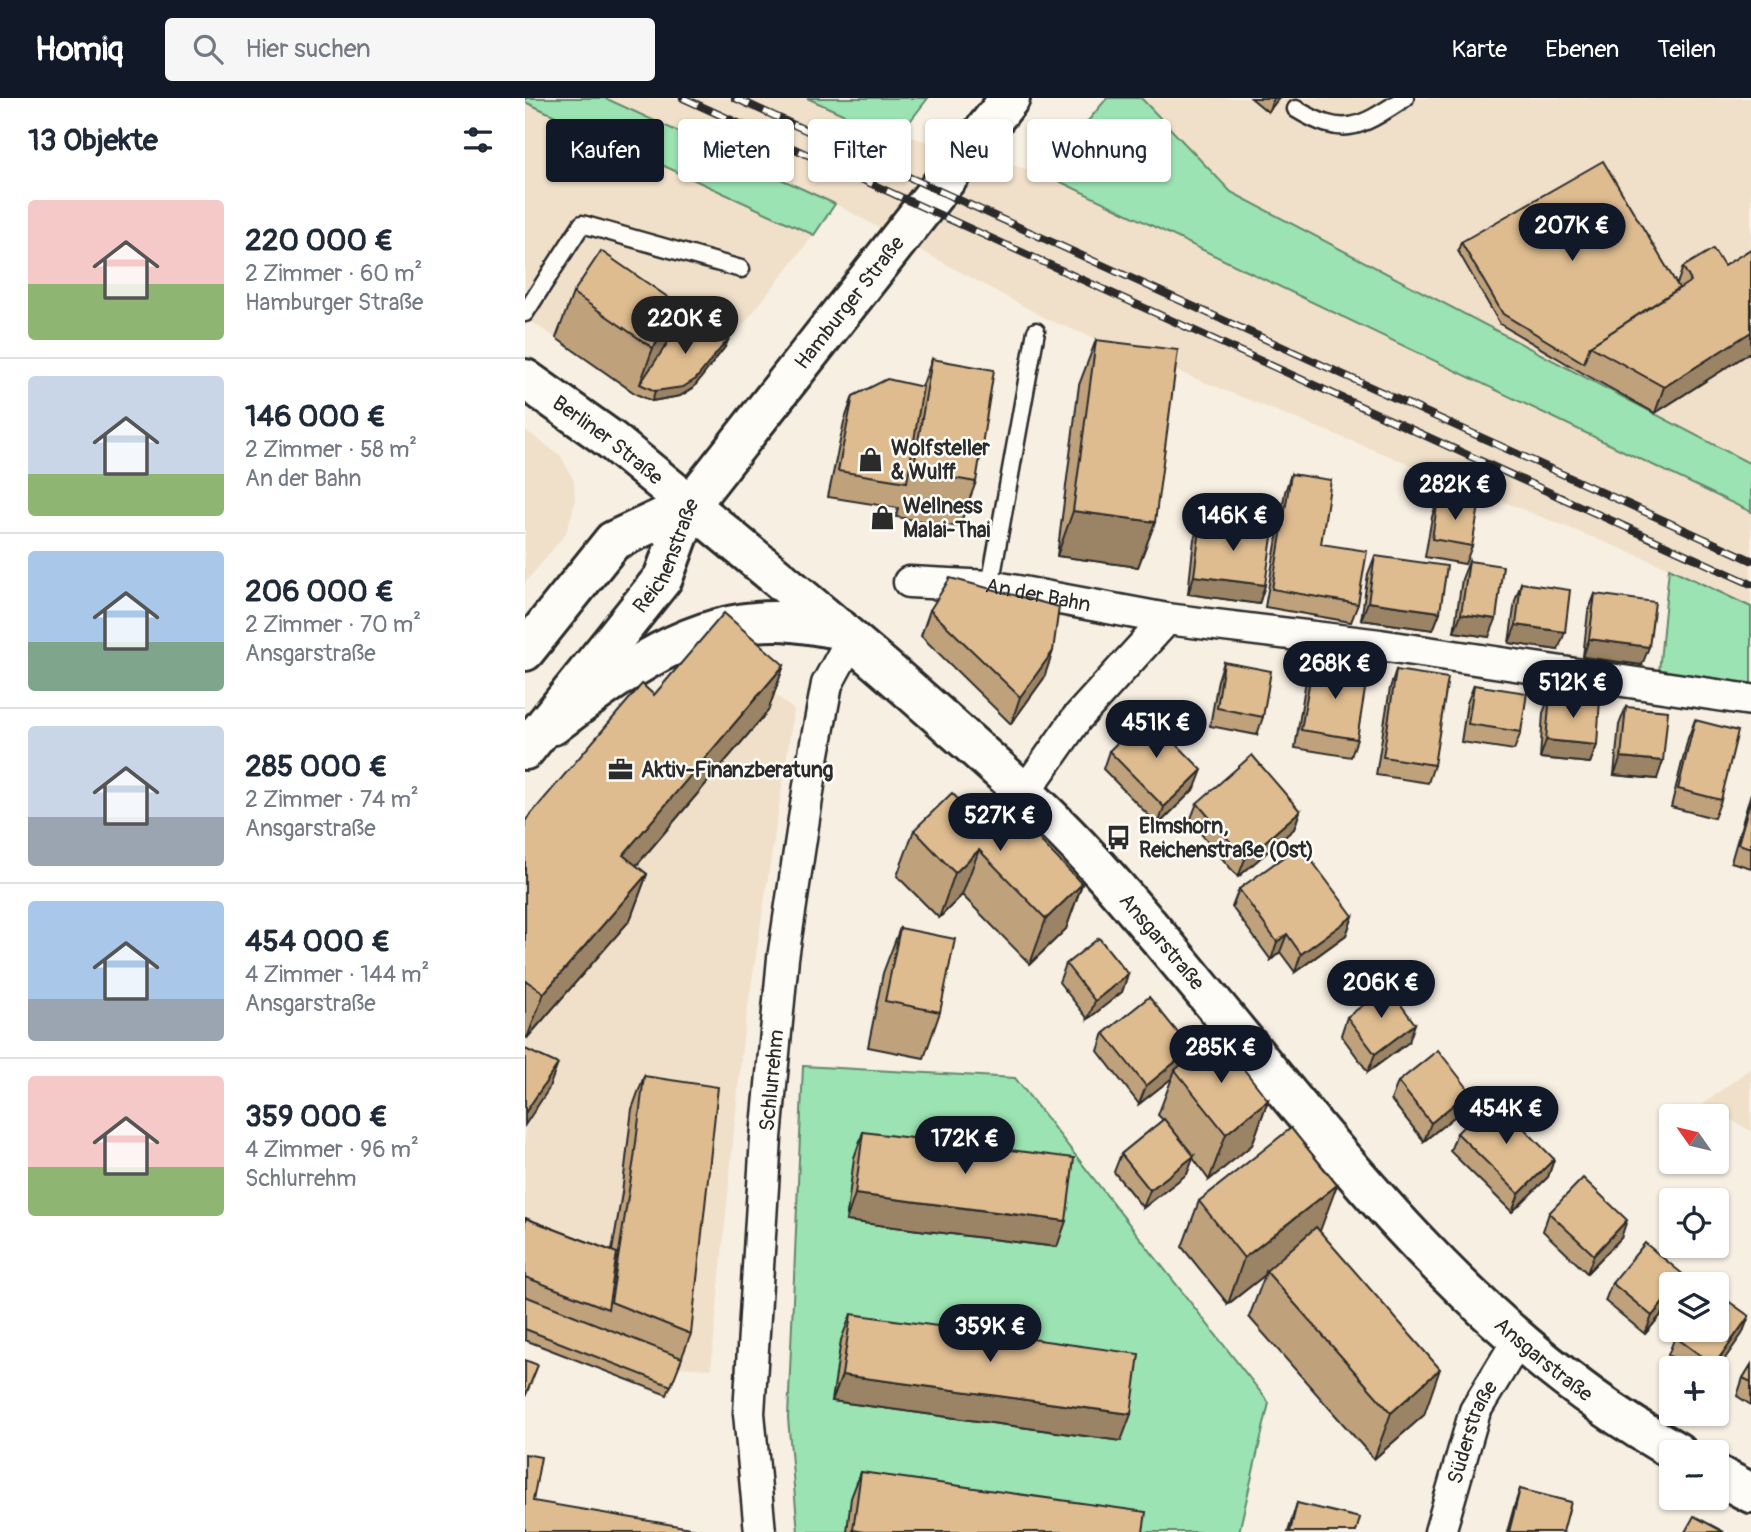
<!DOCTYPE html>
<html lang="de">
<meta charset="utf-8">
<style>
body{margin:0;font-family:Pangolin,sans-serif;background:#f6f6f7;color:#1f2937;height:100vh;display:flex;flex-direction:column;font-size:26px;white-space:nowrap}
*{box-sizing:border-box;margin:0}
p{font-size:23px;color:#747a83}
.icon{flex:none;width:38px;height:38px;fill:none;stroke:currentColor;stroke-width:2;stroke-linecap:round;stroke-linejoin:round}
.map{position:relative;flex:1;overflow:hidden}
.details{display:flex;flex-direction:column;background:#fff;width:525px}
.details>*{flex:none}
.top-card{position:absolute;left:21px;top:21px;width:665px;height:63px;display:flex;gap:14px}
.needle{width:46px;rotate:304deg}
.controls{position:absolute;left:1134px;top:1006px;display:grid;gap:14px}
.controls a{display:grid;place-items:center;width:70px;height:70px;border-radius:7px;background:#fff;box-shadow:0 2px 5px #0004;font-size:35px}
.price{position:absolute;translate:-50% -60px;padding:0 16px;border-radius:24px;background:#111827;color:#fff;font-size:23px;line-height:46px;filter:drop-shadow(0 2px 4px #0008)}
.price::after{content:'';position:absolute;left:50%;top:42px;width:21px;height:16px;margin-left:-10px;background:inherit;clip-path:polygon(0 0,100% 0,50% 100%)}
.price.active{background:#222;color:#fff}
ul{padding:0;list-style:none}
li{display:flex;align-items:center;gap:21px;height:175px;padding:0 28px}
li+li{border-top:2px solid #e0e1e3}
li span{display:grid;place-items:center;flex:none;width:196px;height:140px;border-radius:7px;color:#555}
li>.icon{margin-inline-start:auto}
span .icon{width:84px;height:84px;fill:#fffc;stroke-width:1}
li b{font-size:30px}
h2{display:flex;justify-content:space-between;align-items:center;height:84px;padding:0 28px;font-size:30px}
.pill{padding:0 24px;border-radius:7px;background:#fff;box-shadow:0 2px 5px #0004;font-size:24px;line-height:63px}
.pill.active{background:#111827;color:#fff}
header{display:flex;align-items:center;gap:42px;box-sizing:border-box;height:98px;padding:0 35px;background:#111827;color:#fff}
header strong{font-size:33px}
nav{display:flex;gap:38px;margin-inline-start:auto;font-size:24px}
.search{width:490px;height:63px;background:#f6f6f7;display:flex;align-items:center;gap:18px;box-sizing:border-box;padding:0 24px;border-radius:7px;color:#747a83;font-size:26px}
main{display:flex;flex:1;min-height:0}
.map>svg:first-child{display:block}
.built{fill:#f0e0c9}
.green{fill:#9be3b2;stroke:#63876e;stroke-width:2}
.lines{fill:none;stroke-linecap:round;stroke-linejoin:round}
.lane-casing{stroke:#2b2b2b;stroke-width:21}
.street-casing{stroke:#2b2b2b;stroke-width:35}
.secondary-casing{stroke:#2b2b2b;stroke-width:44}
.primary-casing{stroke:#2b2b2b;stroke-width:44}
.lane{stroke:#fdfcf7;stroke-width:16}
.street{stroke:#fdfcf7;stroke-width:30}
.secondary{stroke:#fdfcf7;stroke-width:38}
.primary{stroke:#fdfcf7;stroke-width:38}
.rail-casing{stroke:#2b2b2b;stroke-width:8}
.rail{stroke:#fdfcf7;stroke-width:5;stroke-dasharray:16;stroke-linecap:butt}
.wall{fill:#bfa27c;stroke:#2b2b2b;stroke-width:2}
.shaded-wall{fill:#9b8465;stroke:#2b2b2b;stroke-width:2}
.building{fill:#debc90;stroke:#2b2b2b;stroke-width:2}
.labels{text-anchor:middle;stroke-width:5;stroke-linejoin:round;paint-order:stroke}
.street-label{font-size:21px;fill:#2b2b2b;stroke:#fdfcf7}
.poi-label{font-size:21px;font-weight:bold;fill:#2b2b2b;stroke:#fdfcf7;text-anchor:start}
</style>
<header>
<strong>Homiq</strong>
<div class="search"><svg class="icon" aria-label="search" viewBox="0 0 24 24"><circle cx="10" cy="10" r="6"/><path d="M15 15l6 6"/></svg>Hier suchen</div>
<nav><a>Karte</a><a>Ebenen</a><a>Teilen</a></nav>
</header>
<main>
<section class="details">
<h2>13 Objekte<svg class="icon" aria-label="filters" viewBox="0 0 24 24"><path d="M4 7h16M4 17h16"/><circle cx="9" cy="7" r="2"/><circle cx="15" cy="17" r="2"/></svg></h2>
<ul>
<li><span style="background:linear-gradient(#f6c9c9 60%,#8fb573 0)"><svg class="icon" aria-label="home" viewBox="0 0 24 24"><path d="M3 11l9-7 9 7M6 9v11h12V9"/></svg></span><div><b>220 000 €</b><p>2 Zimmer · 60 m²</p><p>Hamburger Straße</p></div></li>
<li><span style="background:linear-gradient(#c9d6e8 70%,#8fb573 0)"><svg class="icon" aria-label="home" viewBox="0 0 24 24"><path d="M3 11l9-7 9 7M6 9v11h12V9"/></svg></span><div><b>146 000 €</b><p>2 Zimmer · 58 m²</p><p>An der Bahn</p></div></li>
<li><span style="background:linear-gradient(#a9c7e8 65%,#7fa58c 0)"><svg class="icon" aria-label="home" viewBox="0 0 24 24"><path d="M3 11l9-7 9 7M6 9v11h12V9"/></svg></span><div><b>206 000 €</b><p>2 Zimmer · 70 m²</p><p>Ansgarstraße</p></div></li>
<li><span style="background:linear-gradient(#c9d6e8 65%,#9aa5b1 0)"><svg class="icon" aria-label="home" viewBox="0 0 24 24"><path d="M3 11l9-7 9 7M6 9v11h12V9"/></svg></span><div><b>285 000 €</b><p>2 Zimmer · 74 m²</p><p>Ansgarstraße</p></div></li>
<li><span style="background:linear-gradient(#a9c7e8 70%,#9aa5b1 0)"><svg class="icon" aria-label="home" viewBox="0 0 24 24"><path d="M3 11l9-7 9 7M6 9v11h12V9"/></svg></span><div><b>454 000 €</b><p>4 Zimmer · 144 m²</p><p>Ansgarstraße</p></div></li>
<li><span style="background:linear-gradient(#f6c9c9 65%,#8fb573 0)"><svg class="icon" aria-label="home" viewBox="0 0 24 24"><path d="M3 11l9-7 9 7M6 9v11h12V9"/></svg></span><div><b>359 000 €</b><p>4 Zimmer · 96 m²</p><p>Schlurrehm</p></div></li>
</ul>
</section>
<div class="map">
<svg width="1226" height="1434" viewBox="0 0 1226 1434">
<rect width="100%" height="100%" fill="#f7efe2"/>
<filter id="ink" filterUnits="userSpaceOnUse"><feTurbulence type="fractalNoise" baseFrequency=".0143" numOctaves="2"/><feDisplacementMap in="SourceGraphic" scale="14" xChannelSelector="R" yChannelSelector="G"/><feConvolveMatrix kernelMatrix="1 2 1 2 8 2 1 2 1" color-interpolation-filters="sRGB"/></filter>
<g filter="url(#ink)">
<g class="built">
<path d="M80,0H282L342,27L519,76L1226,414V586L1134,574L1144,470L524,222L310,106Z"/>
<path d="M616,0H1226V366L706,94Z"/>
<path d="M0,4L289,137L177,279L155,298L127,303L111,296L0,219Z"/>
<path d="M0,332L36,358L49,383L50,405L41,435L0,485Z"/>
<path d="M214,566L269,612L218,941L186,1271L153,1269L0,1209V749Z"/>
<path d="M1226,970V1033L1178,1006Z"/>
</g>
<g class="green">
<path d="M0,0H80L310,106L289,137L0,4Z"/>
<path d="M282,0H403L379,31L342,27Z"/>
<path d="M582,0H616L706,94L1226,366V414L519,76Z"/>
<path d="M1144,470L1226,509V586L1134,574Z"/>
<path d="M278,968L490,980L744,1305L714,1434H273L263,1320Z"/>
</g>
<g class="lines">
<defs>
<g id="lane">
<path d="M771,11C820,41 835,29 880,0"/>
<path d="M0,215L57,126L216,171"/>
<path d="M465,488L511,233"/>
</g>
<g id="street">
<path id="s1" d="M384,484L465,488L642,521L855,547L1226,602"/>
<path d="M500,694L552,620L642,521"/>
<path id="s2" d="M235,1434L224,1315L241,1040L258,860L288,661L302,586L327,540"/>
<path id="s3" d="M915,1434L950,1313L993,1242"/>
</g>
<g id="secondary">
<path id="s4" d="M165,407C252,479 338,550 423,626C472,670 523,714 568,764C753,967 906,1217 1152,1354"/>
<path d="M28,627C94,577 164,522 251,523C272,523 294,528 315,531"/>
<path d="M1192,1377L1226,1395"/>
</g>
<g id="primary">
<path id="s5" d="M0,281L86,342L165,407"/>
<path d="M0,553L88,443L165,407"/>
<path id="s6" d="M0,652L138,480L165,407L485,0"/>
</g>
</defs>
<use href="#lane" class="lane-casing"/>
<use href="#street" class="street-casing"/>
<use href="#secondary" class="secondary-casing"/>
<use href="#primary" class="primary-casing"/>
<use href="#lane" class="lane"/>
<use href="#street" class="street"/>
<use href="#secondary" class="secondary"/>
<use href="#primary" class="primary"/>
<defs>
<g id="rail">
<path d="M158,0L1226,486"/>
<path d="M210,0L1226,462"/>
</g>
</defs>
<use href="#rail" class="rail-casing"/>
<use href="#rail" class="rail"/>
</g>
<g class="wall">
<path d="M726,0H754L743,14Z"/>
<path d="M936,144L1152,186L1158,169L1199,168L1226,151V254L1130,315L1056,274L975,226L933,153Z"/>
<path d="M48,195L144,243L204,240L200,249L168,290L155,298L127,303L111,296L31,240Z"/>
<path d="M571,242L630,424L613,469L532,458L554,287Z"/>
<path d="M407,261L451,384L434,429L371,419L373,410L303,399L319,324L328,298L397,289Z"/>
<path d="M766,376L796,446L833,506L826,524L740,509L760,394Z"/>
<path d="M913,401L947,448L940,466L900,459L907,419Z"/>
<path d="M676,423L740,487L734,506L663,496L669,441Z"/>
<path d="M850,458L915,514L908,532L836,522L843,476Z"/>
<path d="M944,463L964,539L929,534L937,481Z"/>
<path d="M996,485L1033,552L984,545L990,503Z"/>
<path d="M1070,496L1117,567L1058,559L1063,514Z"/>
<path d="M405,512L519,580L486,626L396,538Z"/>
<path d="M699,564L738,619L732,637L685,628L693,582Z"/>
<path d="M788,564L832,641L826,659L770,650L781,582Z"/>
<path d="M259,567L243,613L111,768L122,776L105,822L2,940L0,938V723L129,597Z"/>
<path d="M871,572L909,667L903,685L851,677L865,590Z"/>
<path d="M949,587L996,634L989,652L936,644L942,605Z"/>
<path d="M1025,597L1072,647L1065,665L1015,660L1018,615Z"/>
<path d="M1101,609L1132,681L1089,677L1094,627Z"/>
<path d="M1170,622L1196,702L1189,720L1146,709L1163,640Z"/>
<path d="M584,653L670,690L633,727L578,671Z"/>
<path d="M1226,695V770L1206,764Z"/>
<path d="M672,705L775,713L769,731L713,779L665,723Z"/>
<path d="M389,732L468,738L557,786L541,831L505,866L437,797L414,820L372,778Z"/>
<path d="M714,791L828,818L821,837L770,874L755,854L746,862L707,809Z"/>
<path d="M375,830L415,914L399,960L343,949L358,875Z"/>
<path d="M541,866L603,876L597,894L563,921L534,884Z"/>
<path d="M822,919L884,944L843,974L816,937Z"/>
<path d="M579,935L666,951L662,961L743,1002L727,1047L684,1082L668,1060L662,1076L618,1110L589,1074L596,1056L638,1022L633,1017L647,980L614,1006L573,953Z"/>
<path d="M119,978L166,1236L142,1297L0,1242V1120L87,1153L97,1095L107,1011Z"/>
<path d="M873,984L945,993L939,1011L899,1043L866,1002Z"/>
<path d="M338,1034L532,1149L321,1123L329,1060Z"/>
<path d="M932,1035L1029,1061L1023,1079L987,1114L925,1053Z"/>
<path d="M674,1103L795,1133H794L899,1317L849,1361L724,1219L740,1177L703,1206L657,1149Z"/>
<path d="M1024,1115L1096,1140L1062,1175L1018,1133Z"/>
<path d="M1087,1185L1146,1186V1205L1120,1236L1080,1203Z"/>
<path d="M326,1216L596,1343L307,1303L316,1242Z"/>
<path d="M1224,1218L1217,1236L1192,1270H1162L1143,1257L1150,1239Z"/>
<path d="M1226,1267V1307L1212,1298L1218,1280Z"/>
<path d="M336,1374L618,1434H322L326,1400Z"/>
<path d="M995,1391L1038,1434H982L989,1409Z"/>
<path d="M772,1405L831,1434H763Z"/>
</g>
<g class="shaded-wall">
<path d="M749,0H754L743,14Z"/>
<path d="M157,209L140,254L115,286L128,250Z"/>
<path d="M1226,234V254L1130,315L1139,289Z"/>
<path d="M204,240L200,249L168,290L155,298L127,303L130,293Z"/>
<path d="M548,413L630,424L613,469L532,458Z"/>
<path d="M669,478L740,487L734,506L663,496Z"/>
<path d="M843,504L915,514L908,532L836,522Z"/>
<path d="M936,516L971,521L964,539L929,534Z"/>
<path d="M991,527L1040,534L1033,552L984,545Z"/>
<path d="M1064,541L1124,549L1117,567L1058,559Z"/>
<path d="M528,553L519,580L486,626L495,599Z"/>
<path d="M259,567L243,613L81,803L98,757Z"/>
<path d="M1021,642L1072,647L1065,665L1015,660Z"/>
<path d="M1096,659L1138,663L1132,681L1089,677Z"/>
<path d="M677,672L670,690L633,727L639,709Z"/>
<path d="M775,713L769,731L713,779L720,761Z"/>
<path d="M454,752L437,797L414,820L430,775Z"/>
<path d="M122,776L105,822L2,940L19,895Z"/>
<path d="M557,786L541,831L505,866L521,821Z"/>
<path d="M828,818L821,837L770,874L776,856Z"/>
<path d="M762,836L755,854L746,862L752,844Z"/>
<path d="M603,876L597,894L563,921L570,903Z"/>
<path d="M890,926L884,944L843,974L850,956Z"/>
<path d="M666,951L660,970L650,972L647,980L614,1006L621,988Z"/>
<path d="M33,966L23,992L0,1027V1015Z"/>
<path d="M945,993L939,1011L899,1043L906,1025Z"/>
<path d="M743,1002L727,1047L684,1082L701,1036Z"/>
<path d="M669,1058L662,1076L618,1110L625,1092Z"/>
<path d="M1029,1061L1023,1079L987,1114L994,1096Z"/>
<path d="M812,1087L795,1133L742,1175L741,1173L740,1177L703,1206L719,1160Z"/>
<path d="M330,1096L541,1123L532,1149L321,1123Z"/>
<path d="M1102,1122L1096,1140L1062,1175L1069,1157Z"/>
<path d="M1146,1195V1205L1120,1236L1127,1218Z"/>
<path d="M1224,1218L1217,1236L1192,1272V1270H1188Z"/>
<path d="M915,1271L899,1317L849,1361L866,1315Z"/>
<path d="M317,1277L606,1316L596,1343L307,1303Z"/>
</g>
<g class="building">
<path d="M1078,63L1154,190L1065,248L1059,265L978,216L936,144Z"/>
<path d="M1188,151L1199,168L1226,151V234L1139,289L1065,248L1166,183L1158,169Z"/>
<path d="M76,153L157,209L128,250L48,195Z"/>
<path d="M158,222L182,225L204,240L171,281L158,289L130,293L115,286Z"/>
<path d="M571,242L653,252L630,424L548,413Z"/>
<path d="M407,261L469,272L451,384L388,373Z"/>
<path d="M362,281L398,289L382,384L313,373L328,298Z"/>
<path d="M766,376L806,382L796,446L842,453L833,506L747,491Z"/>
<path d="M913,401L954,408L947,448L907,441Z"/>
<path d="M676,423L748,432L740,487L669,478Z"/>
<path d="M850,458L922,468L915,514L843,504Z"/>
<path d="M944,463L978,468L971,521L936,516Z"/>
<path d="M425,480L534,509L528,553L495,599L405,512Z"/>
<path d="M996,485L1045,492L1040,534L991,527Z"/>
<path d="M1070,496L1130,504L1124,549L1064,541Z"/>
<path d="M199,515L259,567L98,757L122,776L19,895L0,882V723L117,586L129,597Z"/>
<path d="M699,564L746,573L738,619L692,610Z"/>
<path d="M788,564L843,573L832,641L776,632Z"/>
<path d="M871,572L923,580L909,667L858,659Z"/>
<path d="M949,587L1002,595L996,634L943,626Z"/>
<path d="M1025,597L1075,601L1072,647L1021,642Z"/>
<path d="M1101,609L1143,613L1138,663L1096,659Z"/>
<path d="M622,616L677,672L639,709L584,653Z"/>
<path d="M1170,622L1213,633L1196,702L1153,691Z"/>
<path d="M727,657L775,713L720,761L672,705Z"/>
<path d="M427,695L468,738L490,716L557,786L521,821L454,752L430,775L389,732Z"/>
<path d="M1226,700V750L1213,746Z"/>
<path d="M775,747L828,818L776,856L762,836L752,844L714,791Z"/>
<path d="M375,830L430,841L415,914L360,903Z"/>
<path d="M574,840L603,876L570,903L541,866Z"/>
<path d="M863,889L890,926L850,956L822,919Z"/>
<path d="M624,899L666,951L621,988L579,935Z"/>
<path d="M692,937L743,1002L701,1036L650,972Z"/>
<path d="M0,951L33,966L0,1015Z"/>
<path d="M913,952L945,993L906,1025L873,984Z"/>
<path d="M119,978L193,989L166,1236L86,1204L109,1061Z"/>
<path d="M968,999L1029,1061L994,1096L932,1035Z"/>
<path d="M639,1021L669,1058L625,1092L596,1056Z"/>
<path d="M766,1030L812,1087L719,1160L674,1103Z"/>
<path d="M338,1034L549,1060L541,1123L330,1096Z"/>
<path d="M1058,1080L1102,1122L1069,1157L1024,1115Z"/>
<path d="M0,1120L92,1155L83,1211L0,1179Z"/>
<path d="M791,1129L915,1271L866,1315L741,1173Z"/>
<path d="M1120,1145L1160,1178L1153,1186H1146V1195L1127,1218L1087,1185Z"/>
<path d="M1192,1195L1224,1218L1189,1267L1150,1239L1155,1232H1192Z"/>
<path d="M0,1198L157,1260L146,1288L0,1231Z"/>
<path d="M326,1216L614,1256L606,1316L317,1277Z"/>
<path d="M0,1262L13,1267L0,1299Z"/>
<path d="M1226,1267V1284L1218,1280Z"/>
<path d="M0,1356L16,1359L8,1403L189,1434H0Z"/>
<path d="M336,1374L621,1414L618,1434H339L328,1432Z"/>
<path d="M995,1391L1046,1404L1038,1434H984Z"/>
<path d="M772,1405L835,1420L831,1434H765Z"/>
<path d="M1169,1418L1199,1434H1160Z"/>
</g>
</g>
<defs>
<symbol id="shop-bare" viewBox="-9 -9 18 18"><path d="M-5-2.5h2.3a2.7 3.5 0 0 1 5.4 0H5L5.5 6h-11ZM-1.5-2.5h3a1.5 2.3 0 0 0-3 0Z" fill="#2b2b2b" stroke="#fdfcf7" stroke-width="2.5" paint-order="stroke"/></symbol>
<symbol id="office-bare" viewBox="-9 -9 18 18"><path d="M-6-3h4V-5.5h4V-3h4V5H-6ZM-1-4.5V-3h2v-1.5ZM-6 0V1H6V0Z" fill="#2b2b2b" stroke="#fdfcf7" stroke-width="2.5" paint-order="stroke"/></symbol>
<symbol id="bus-bare" viewBox="-9 -9 18 18"><path d="M-5-6H5V4H4V6H2V4H-2V6H-4V4H-5ZM-3.5-4V0h7V-4ZM-3.5 1.2v1.5H-2V1.2ZM2 1.2v1.5H3.5V1.2Z" fill="#2b2b2b" stroke="#fdfcf7" stroke-width="2.5" paint-order="stroke"/></symbol>
</defs>
<g fill-rule="evenodd">
<use href="#shop-bare" x="328" y="344" width="35" height="35"/>
<use href="#shop-bare" x="340" y="402" width="35" height="35"/>
<use href="#office-bare" x="78" y="654" width="35" height="35"/>
<use href="#bus-bare" x="576" y="722" width="35" height="35"/>
</g>
<g class="labels">
<g class="street-label">
<text dy="7" stroke="none"><textPath href="#s6" startOffset="556">Hamburger Straße</textPath></text>
<text dy="7" stroke="none"><textPath href="#s5" startOffset="103">Berliner Straße</textPath></text>
<text dy="7" stroke="none"><textPath href="#s6" startOffset="242">Reichenstraße</textPath></text>
<text dy="7" stroke="none"><textPath href="#s1" startOffset="130">An der Bahn</textPath></text>
<text dy="7" stroke="none"><textPath href="#s4" startOffset="644">Ansgarstraße</textPath></text>
<text dy="7" stroke="none"><textPath href="#s2" startOffset="453">Schlurrehm</textPath></text>
<text dy="7" stroke="none"><textPath href="#s4" startOffset="1211">Ansgarstraße</textPath></text>
<text dy="7" stroke="none"><textPath href="#s3" startOffset="105">Süderstraße</textPath></text>
</g>
<g class="poi-label">
<text x="366" y="357">Wolfsteller<tspan x="366" dy="24">&amp; Wulff</tspan></text>
<text x="378" y="415">Wellness<tspan x="378" dy="24">Malai-Thai</tspan></text>
<text x="116" y="679">Aktiv-Finanzberatung</text>
<text x="614" y="735">Elmshorn,<tspan x="614" dy="24">Reichenstraße (Ost)</tspan></text>
</g>
</g>
</svg>
<div class="controls">
<a><svg class="needle" viewBox="-14 -14 28 28"><path d="M0-13l5 13h-10z" fill="#e53935"/><path d="M0 13l5-13h-10z" fill="#747a83"/></svg></a>
<a><svg class="icon" aria-label="locate" viewBox="0 0 24 24"><circle cx="12" cy="12" r="6"/><path d="M12 2v4M12 18v4M2 12h4M18 12h4"/></svg></a>
<a><svg class="icon" aria-label="layers" viewBox="0 0 24 24"><path d="M12 4l9 5-9 5-9-5zM3 14l9 5 9-5"/></svg></a>
<a>+</a>
<a>−</a>
</div>
<b class="price" style="left:1047px;top:165px">207K €</b>
<b class="price active" style="left:160px;top:258px">220K €</b>
<b class="price" style="left:930px;top:424px">282K €</b>
<b class="price" style="left:708px;top:455px">146K €</b>
<b class="price" style="left:810px;top:603px">268K €</b>
<b class="price" style="left:1048px;top:622px">512K €</b>
<b class="price" style="left:631px;top:662px">451K €</b>
<b class="price" style="left:475px;top:755px">527K €</b>
<b class="price" style="left:856px;top:922px">206K €</b>
<b class="price" style="left:696px;top:987px">285K €</b>
<b class="price" style="left:981px;top:1048px">454K €</b>
<b class="price" style="left:440px;top:1078px">172K €</b>
<b class="price" style="left:465px;top:1266px">359K €</b>
<div class="top-card">
<a class="pill active">Kaufen</a>
<a class="pill">Mieten</a>
<a class="pill">Filter</a>
<a class="pill">Neu</a>
<a class="pill">Wohnung</a>
</div>
</div>
</main>
